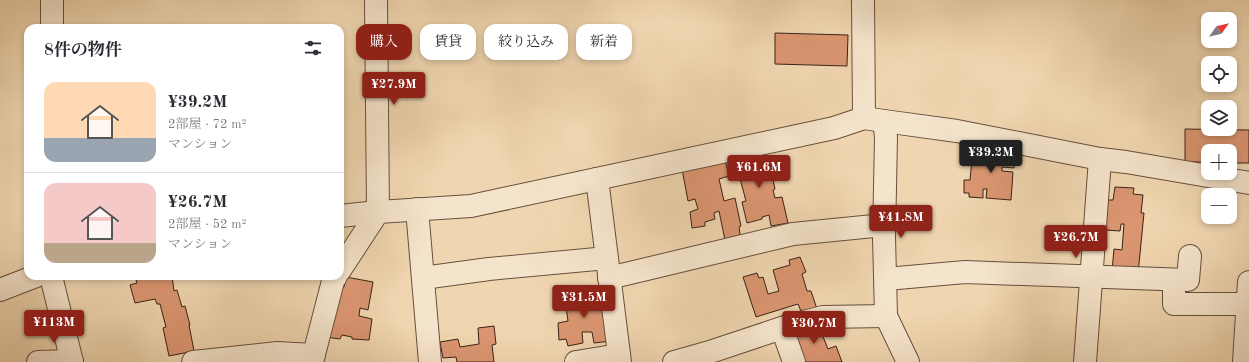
<!DOCTYPE html>
<html lang="ja">
<meta charset="utf-8">
<style>
body{margin:0;font-family:"Old Standard TT","Noto Serif JP",serif;background:#f7f7f7;color:#2b2b33;height:100vh;display:flex;flex-direction:column;font-size:15px;white-space:nowrap}
*{box-sizing:border-box;margin:0}
p{font-size:13px;color:#7c7c81}
.icon{flex:none;width:22px;height:22px;fill:none;stroke:currentColor;stroke-width:2;stroke-linecap:round;stroke-linejoin:round}
.map{position:relative;flex:1;overflow:hidden}
.sheet{position:absolute;left:24px;top:24px;width:320px;height:256px;display:flex;flex-direction:column;background:#fff;border-radius:12px;box-shadow:0 2px 6px #0003}
.sheet>*{flex:none}
.top-card{position:absolute;left:356px;top:24px;width:380px;height:36px;display:flex;gap:8px}
.needle{width:26px;rotate:56deg}
.buttons{position:absolute;left:1201px;top:12px;display:grid;gap:8px}
.buttons a{display:grid;place-items:center;width:36px;height:36px;border-radius:8px;background:#fff;box-shadow:0 2px 6px #0003;font-size:20px}
.price{position:absolute;translate:-50% -34px;padding:0 9px;border-radius:4px;background:#8f2418;color:#fff;font-size:13px;line-height:26px;filter:drop-shadow(0 1px 2px #0008)}
.price::after{content:'';position:absolute;left:50%;top:24px;width:12px;height:9px;margin-left:-6px;background:inherit;clip-path:polygon(0 0,100% 0,50% 100%)}
.price.active{background:#222;color:#fff}
ul{padding:0;list-style:none}
li{display:flex;align-items:center;gap:12px;height:100px;padding:0 20px}
li+li{border-top:1px solid #e1e1e2}
li span{display:grid;place-items:center;flex:none;width:112px;height:80px;border-radius:12px;color:#555}
li>.icon{margin-inline-start:auto}
span .icon{width:48px;height:48px;fill:#fffc;stroke-width:1}
li b{font-size:17px}
h2{display:flex;justify-content:space-between;align-items:center;height:48px;padding:0 20px;font-size:17px}
.chip{padding:0 14px;border-radius:12px;background:#fff;box-shadow:0 2px 6px #0003;font-size:14px;line-height:36px}
.chip.active{background:#8f2418;color:#fff}
.map>svg:first-child{display:block}
.building{fill:#db9671;stroke:#392217}
.lines{fill:none;stroke-linecap:round;stroke-linejoin:round}
.minor-casing{stroke:#674f3d;stroke-width:24}
.minor{stroke:#f5e4cc;stroke-width:22}
</style>
<div class="map">
<svg width="1249" height="362" viewBox="0 0 1249 362">
<rect width="100%" height="100%" fill="#f0d6b0"/>
<filter id="stains"><feTurbulence type="fractalNoise" baseFrequency=".005" numOctaves="4"/><feColorMatrix values="0 0 0 0 .2 0 0 0 0 .09 0 0 0 0 .02 0 0 0 .5 -.17"/></filter>
<radialGradient id="worn" r=".72"><stop offset=".6" stop-color="#630" stop-opacity="0"/><stop offset="1" stop-color="#630" stop-opacity=".3"/></radialGradient>
<g class="building">
<path d="M775,33L848,35L847,66L775,64Z"/>
<path d="M1185,129L1249,130V163H1230V151H1208V162H1185Z"/>
<path d="M973,148L1016,151L1014,168L1002,167V171L1013,172L1011,200L986,198L987,189H983V198L969,197V193H964V180H970Z"/>
<path d="M764,149L768,169L758,172L759,177L772,175L775,189L773,190L775,198L782,197L788,223L771,226L769,215L762,217V219L747,223L742,202L746,201L739,175H736L731,156Z"/>
<path d="M725,159L729,176L719,179L724,201L735,198L741,226L739,227L741,242L726,245L719,211L714,213L715,219L705,222V226L692,228L690,212L698,209L695,199L688,201L682,169Z"/>
<path d="M1115,187L1134,188L1133,194L1143,195L1141,213H1144L1138,274L1112,271L1114,249L1122,250L1124,224H1121L1120,231L1105,230L1108,200H1113Z"/>
<path d="M800,257L806,272L802,274L807,291H811L818,312L803,316L798,304L756,317L743,277L757,273L759,278L763,277L768,294L779,291L773,270L790,265L789,260Z"/>
<path d="M135,276H172L174,291L177,290L182,307L185,306L190,325H189L194,351L169,356L163,328L166,327L160,304H157L155,299L135,303L130,285L137,283Z"/>
<path d="M346,277L373,282L368,310L360,308L359,316L372,319L369,340L352,339V337L342,335L340,339L325,337L340,286L344,287Z"/>
<path d="M595,290L598,309L607,308L611,341L594,343L592,332H582L583,343L568,346L566,339L559,340L558,323L568,321L564,293Z"/>
<path d="M827,321L831,330L822,334L828,349L836,346L842,362H799L789,333Z"/>
<path d="M494,326L496,344L492,345L494,362H457L456,357L443,358L440,342L458,339L460,347L479,344L478,328Z"/>
</g>
<g class="lines">
<defs>
<g id="minor">
<path d="M52,0V28"/>
<path d="M863,0L864,118"/>
<path d="M884,121L886,137L884,237L886,316L908,362"/>
<path d="M597,179L620,362"/>
<path d="M417,209L430,362"/>
<path d="M340,216L378,212L471,206L834,128L864,118L884,121L957,131L1100,159L1126,162L1249,183"/>
<path d="M340,270L378,212L376,0"/>
<path d="M51,276L72,362"/>
<path d="M423,278L489,269L607,258"/>
<path d="M609,278L793,234L884,225"/>
<path d="M886,279L965,272L1188,280L1190,256"/>
<path d="M1174,280V304H1247"/>
<path d="M0,290L36,276"/>
<path d="M782,328L794,362"/>
<path d="M38,362L72,361"/>
<path d="M193,362L277,353L314,355"/>
<path d="M312,362L333,281L336,276"/>
<path d="M576,362L619,355"/>
<path d="M674,362L713,351L788,326L823,317L886,316"/>
<path d="M1085,362L1100,159"/>
<path d="M1244,362L1249,282"/>
</g>
</defs>
<use href="#minor" class="minor-casing"/>
<use href="#minor" class="minor"/>
</g>
<rect width="100%" height="100%" filter="url(#stains)"/>
<rect width="100%" height="100%" fill="url(#worn)"/>
</svg>
<div class="buttons">
<a><svg class="needle" viewBox="-14 -14 28 28"><path d="M0-13l5 13h-10z" fill="#e53935"/><path d="M0 13l5-13h-10z" fill="#7c7c81"/></svg></a>
<a><svg class="icon" aria-label="locate" viewBox="0 0 24 24"><circle cx="12" cy="12" r="6"/><path d="M12 2v4M12 18v4M2 12h4M18 12h4"/></svg></a>
<a><svg class="icon" aria-label="layers" viewBox="0 0 24 24"><path d="M12 4l9 5-9 5-9-5zM3 14l9 5 9-5"/></svg></a>
<a>+</a>
<a>−</a>
</div>
<b class="price" style="left:394px;top:106px">¥27.9M</b>
<b class="price active" style="left:991px;top:174px">¥39.2M</b>
<b class="price" style="left:759px;top:189px">¥61.6M</b>
<b class="price" style="left:901px;top:239px">¥41.8M</b>
<b class="price" style="left:1076px;top:259px">¥26.7M</b>
<b class="price" style="left:584px;top:319px">¥31.5M</b>
<b class="price" style="left:54px;top:344px">¥113M</b>
<b class="price" style="left:814px;top:345px">¥30.7M</b>
<div class="top-card">
<a class="chip active">購入</a>
<a class="chip">賃貸</a>
<a class="chip">絞り込み</a>
<a class="chip">新着</a>
</div>
<section class="sheet">
<h2>8件の物件<svg class="icon" aria-label="filters" viewBox="0 0 24 24"><path d="M4 7h16M4 17h16"/><circle cx="9" cy="7" r="2"/><circle cx="15" cy="17" r="2"/></svg></h2>
<ul>
<li><span style="background:linear-gradient(#ffd9b3 70%,#9aa5b1 0)"><svg class="icon" aria-label="home" viewBox="0 0 24 24"><path d="M3 11l9-7 9 7M6 9v11h12V9"/></svg></span><div><b>¥39.2M</b><p>2部屋 · 72 m²</p><p>マンション</p></div></li>
<li><span style="background:linear-gradient(#f6c9c9 75%,#b9a48a 0)"><svg class="icon" aria-label="home" viewBox="0 0 24 24"><path d="M3 11l9-7 9 7M6 9v11h12V9"/></svg></span><div><b>¥26.7M</b><p>2部屋 · 52 m²</p><p>マンション</p></div></li>
</ul>
</section>
</div>
